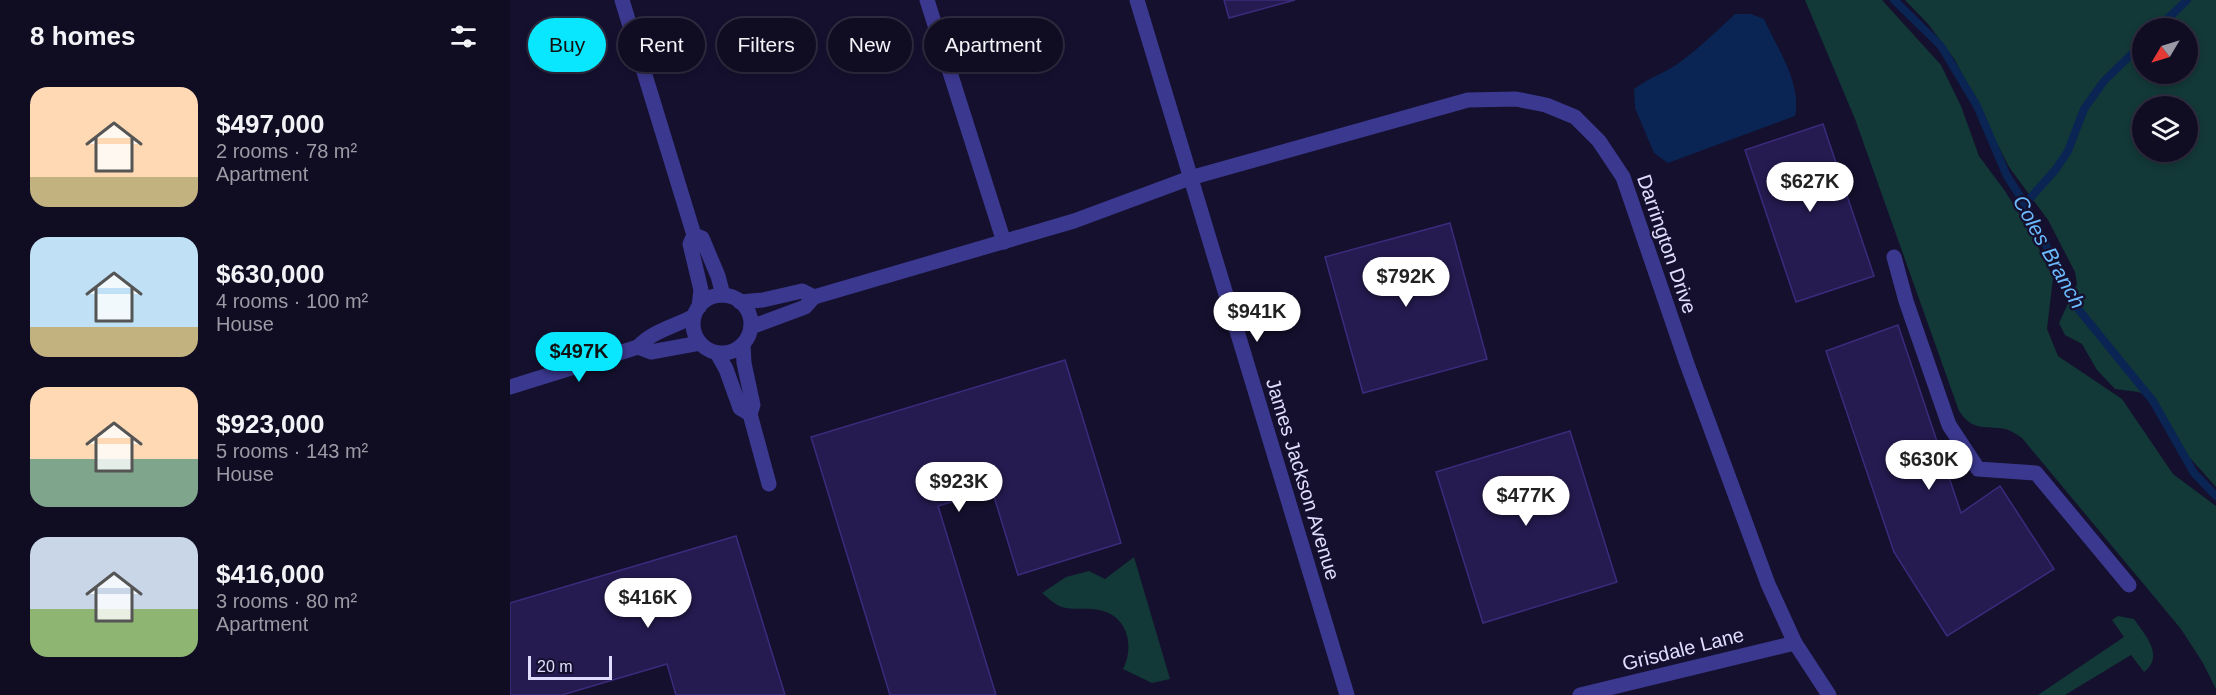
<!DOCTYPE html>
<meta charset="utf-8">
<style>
body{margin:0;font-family:Helvetica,sans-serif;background:#19152a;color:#f1f3f6;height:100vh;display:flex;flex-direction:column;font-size:22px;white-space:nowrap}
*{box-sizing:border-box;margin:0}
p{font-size:20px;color:#9c9ba5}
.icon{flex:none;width:33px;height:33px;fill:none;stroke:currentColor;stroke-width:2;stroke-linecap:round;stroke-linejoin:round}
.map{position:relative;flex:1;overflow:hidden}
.side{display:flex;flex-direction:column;background:#100c22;width:510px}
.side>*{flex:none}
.guide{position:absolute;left:18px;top:18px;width:570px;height:54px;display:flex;gap:12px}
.needle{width:39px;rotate:232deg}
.controls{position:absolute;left:1622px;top:18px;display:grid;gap:12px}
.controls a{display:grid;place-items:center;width:66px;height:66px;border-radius:50%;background:#100c22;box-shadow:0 3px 9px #0003,0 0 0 2px #302c40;font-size:30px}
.scale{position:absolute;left:18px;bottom:15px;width:84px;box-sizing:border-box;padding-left:6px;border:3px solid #e0ddff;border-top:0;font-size:16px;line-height:21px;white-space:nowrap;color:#e0ddff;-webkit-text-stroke:4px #15102e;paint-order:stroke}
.price{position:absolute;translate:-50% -51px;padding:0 14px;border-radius:21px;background:#fff;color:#222;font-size:20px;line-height:39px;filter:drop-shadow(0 2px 3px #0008)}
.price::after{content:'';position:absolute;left:50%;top:36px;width:18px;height:14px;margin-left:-9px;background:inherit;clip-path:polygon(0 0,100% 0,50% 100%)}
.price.on{background:#09e7ff;color:#111}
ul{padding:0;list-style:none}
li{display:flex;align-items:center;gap:18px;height:150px;padding:0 30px}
li span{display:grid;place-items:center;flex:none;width:168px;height:120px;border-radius:18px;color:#555}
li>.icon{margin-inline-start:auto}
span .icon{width:72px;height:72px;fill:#fffc;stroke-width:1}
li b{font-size:26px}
h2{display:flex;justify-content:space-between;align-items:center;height:72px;padding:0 30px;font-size:26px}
.chip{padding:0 21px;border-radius:27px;background:#100c22;box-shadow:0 3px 9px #0003,0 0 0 2px #302c40;font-size:21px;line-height:54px}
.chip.on{background:#09e7ff;color:#111}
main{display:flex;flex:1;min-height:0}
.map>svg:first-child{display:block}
.green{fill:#123837;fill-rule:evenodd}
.water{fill:#0a2553}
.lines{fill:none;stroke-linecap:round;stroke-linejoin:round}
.stream{stroke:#0a2553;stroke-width:8}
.building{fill:#251b50;stroke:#3b2b7d;stroke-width:1.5}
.minor{stroke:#3b388f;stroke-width:15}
.labels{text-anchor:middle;stroke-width:4.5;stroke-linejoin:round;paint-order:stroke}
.street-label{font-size:20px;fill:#e0ddff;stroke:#15102e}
.water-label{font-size:21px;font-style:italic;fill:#6bbbff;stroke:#15102e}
</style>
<main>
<section class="side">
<h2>8 homes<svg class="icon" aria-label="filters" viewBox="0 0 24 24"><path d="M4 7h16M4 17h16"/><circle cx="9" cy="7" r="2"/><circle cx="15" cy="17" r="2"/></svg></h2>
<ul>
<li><span style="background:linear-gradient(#ffd9b3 75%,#c2b280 0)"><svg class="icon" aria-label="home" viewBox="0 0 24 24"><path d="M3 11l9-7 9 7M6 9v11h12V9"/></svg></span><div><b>$497,000</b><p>2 rooms · 78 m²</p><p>Apartment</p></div></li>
<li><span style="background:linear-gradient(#bfe0f5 75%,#c2b280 0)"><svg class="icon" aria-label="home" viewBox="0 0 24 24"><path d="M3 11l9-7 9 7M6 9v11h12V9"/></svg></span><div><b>$630,000</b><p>4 rooms · 100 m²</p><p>House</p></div></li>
<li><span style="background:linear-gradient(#ffd9b3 60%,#7fa58c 0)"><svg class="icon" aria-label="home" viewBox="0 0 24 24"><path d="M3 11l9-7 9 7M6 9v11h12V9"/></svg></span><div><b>$923,000</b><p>5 rooms · 143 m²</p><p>House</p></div></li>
<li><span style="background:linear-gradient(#c9d6e8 60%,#8fb573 0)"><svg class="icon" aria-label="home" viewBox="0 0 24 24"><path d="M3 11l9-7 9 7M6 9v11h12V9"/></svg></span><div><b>$416,000</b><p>3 rooms · 80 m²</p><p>Apartment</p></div></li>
</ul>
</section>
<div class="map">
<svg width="1706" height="695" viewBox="0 0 1706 695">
<rect width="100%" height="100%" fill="#15102e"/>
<g class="green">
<path d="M1295,0H1372L1431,65L1451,106L1469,156L1495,191L1523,236L1543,278L1537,329L1548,356L1612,399L1663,474L1706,506V689L1693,663L1671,629L1512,438C1507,435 1501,430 1495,429C1474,425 1463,432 1449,411L1345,119Z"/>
<path d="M1395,0H1706V487L1679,457L1644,398L1628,392L1605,389L1587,370L1572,344L1555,335L1549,323L1567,284L1565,272L1538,220L1499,167L1445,60L1418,24ZM1677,28V74H1632V28ZM1677,106V152H1632V106Z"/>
<path d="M624,557L660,679L642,683L613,669C624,649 619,618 593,611C581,607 568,610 556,608C547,607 538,598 532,593L556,577L579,571L595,579Z"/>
<path d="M1608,616L1624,619C1635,635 1655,656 1634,672L1621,655L1555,695H1528L1614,637L1602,620Z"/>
</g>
<path class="water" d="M1225,14H1241L1254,19C1267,48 1292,83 1285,116L1158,163L1144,153L1125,108L1124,89C1138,78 1155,73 1169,63C1189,48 1207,31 1225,14Z"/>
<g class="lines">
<g class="stream">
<path d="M1384,0L1431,46L1467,106L1497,176L1515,204L1569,310L1643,401L1684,473L1706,496"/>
<path d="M1648,28L1677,0"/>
<path d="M1515,204L1546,169L1558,151L1574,109L1594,81L1632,44"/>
</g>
</g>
<g class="building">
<path d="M714,0H785L719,18Z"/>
<path d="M1313,124L1364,276L1286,302L1235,150Z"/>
<path d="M940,223L977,359L853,393L815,257Z"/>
<path d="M1388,325L1451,513L1490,486L1544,569L1437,636L1384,552L1316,351Z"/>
<path d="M555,360L611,543L508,575L482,490L428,506L486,695H380L301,437Z"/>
<path d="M1060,431L1107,582L973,623L926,472Z"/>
<path d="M226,536L275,695H166L157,664L52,695H0V603Z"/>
</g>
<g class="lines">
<g class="minor">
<path d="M112,0L184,235"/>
<path d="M417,0L494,242"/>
<path d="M627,0L837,695"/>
<path d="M1384,257L1396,301L1439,425L1468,469L1526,473L1619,585"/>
<circle cx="212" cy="324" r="29"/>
<path d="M304,297L564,221L680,178L958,100L1006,99L1036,105L1065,117L1089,141L1113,177L1177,364L1258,584L1285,643L1319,695"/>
<path d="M230,302L253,300L292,291L304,297L295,307L241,327"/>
<path d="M189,307L191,290L180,244L184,235L192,238L208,276L213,295"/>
<path d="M184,316C166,326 142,331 128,347L141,352L190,343"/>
<path d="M207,353L216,369L230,408L240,414L243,405L234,363L233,344"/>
<path d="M0,387L128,347"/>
<path d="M240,414L259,484"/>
<path d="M1070,695L1285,643"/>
</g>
</g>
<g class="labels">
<g class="street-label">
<text transform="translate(1157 244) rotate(71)" y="7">Darrington Drive</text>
<text transform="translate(793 479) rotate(73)" y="7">James Jackson Avenue</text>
<text transform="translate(1173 649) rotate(-14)" y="7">Grisdale Lane</text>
</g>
<g class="water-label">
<text transform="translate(1539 252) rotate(61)" y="7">Coles Branch</text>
</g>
</g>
</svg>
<div class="controls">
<a><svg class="needle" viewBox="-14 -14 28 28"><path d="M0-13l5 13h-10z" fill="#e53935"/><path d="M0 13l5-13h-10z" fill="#9c9ba5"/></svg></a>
<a><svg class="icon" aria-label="layers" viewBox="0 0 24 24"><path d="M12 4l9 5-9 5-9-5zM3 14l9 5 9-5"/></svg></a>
</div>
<div class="scale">20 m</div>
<b class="price" style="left:1300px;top:213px">$627K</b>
<b class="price" style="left:896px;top:308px">$792K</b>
<b class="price" style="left:747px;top:343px">$941K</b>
<b class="price on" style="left:69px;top:383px">$497K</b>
<b class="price" style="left:1419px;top:491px">$630K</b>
<b class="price" style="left:449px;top:513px">$923K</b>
<b class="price" style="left:1016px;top:527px">$477K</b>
<b class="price" style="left:138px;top:629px">$416K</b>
<div class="guide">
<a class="chip on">Buy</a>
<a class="chip">Rent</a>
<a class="chip">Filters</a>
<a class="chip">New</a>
<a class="chip">Apartment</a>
</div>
</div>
</main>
